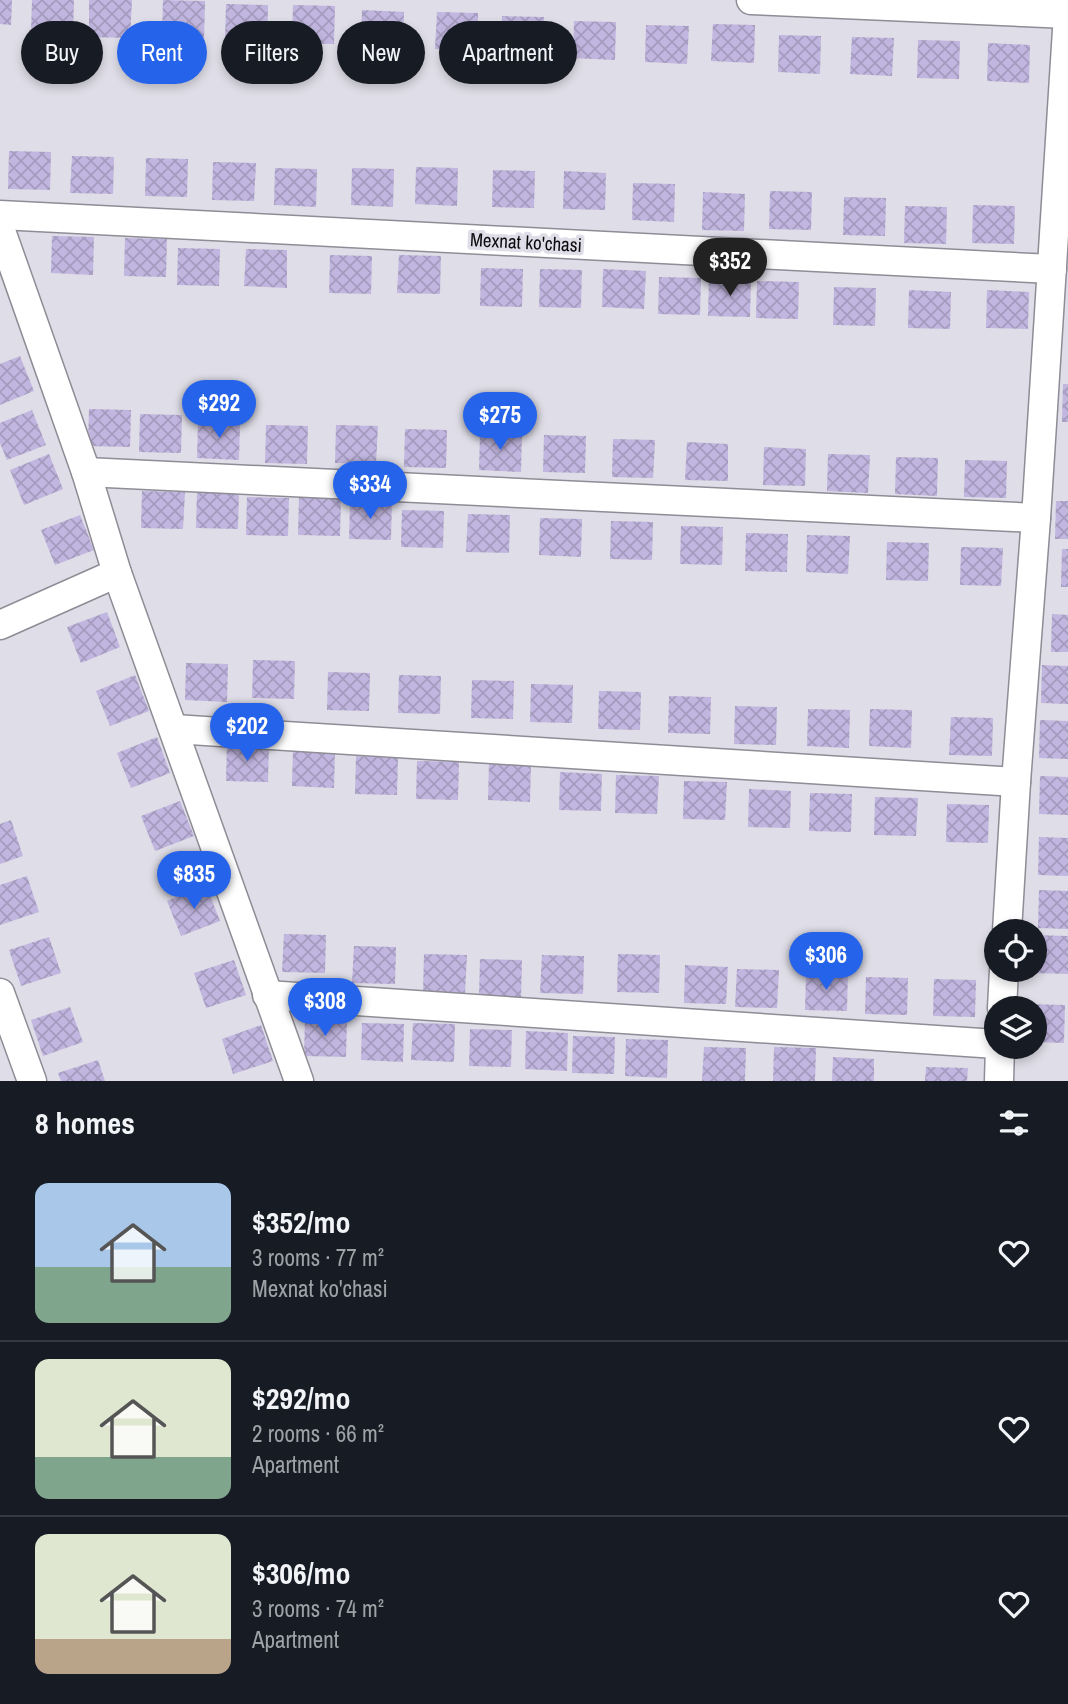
<!DOCTYPE html>
<meta charset="utf-8">
<style>
body{margin:0;font-family:"Archivo Narrow",sans-serif;background:#20242c;color:#f1f3f6;height:100vh;display:flex;flex-direction:column;font-size:26px;white-space:nowrap}
*{box-sizing:border-box;margin:0}
p{font-size:23px;color:#9ea1a6}
.icon{flex:none;width:38px;height:38px;fill:none;stroke:currentColor;stroke-width:2;stroke-linecap:round;stroke-linejoin:round}
.map{position:relative;height:1081px;overflow:hidden}
.sheet{display:flex;flex-direction:column;background:#171b24;flex:1}
.sheet>*{flex:none}
.banner{position:absolute;left:21px;top:21px;width:700px;height:63px;display:flex;gap:14px}
.tools{position:absolute;left:984px;top:919px;display:grid;gap:14px}
.tools a{display:grid;place-items:center;width:63px;height:63px;border-radius:50%;background:#171b24;box-shadow:0 4px 10px #0003;font-size:35px}
.price{position:absolute;translate:-50% -60px;padding:0 16px;border-radius:24px;background:#2563eb;color:#fff;font-size:23px;line-height:46px;filter:drop-shadow(0 2px 4px #0008)}
.price::after{content:'';position:absolute;left:50%;top:42px;width:21px;height:16px;margin-left:-10px;background:inherit;clip-path:polygon(0 0,100% 0,50% 100%)}
.price.current{background:#222;color:#fff}
ul{padding:0;list-style:none}
li{display:flex;align-items:center;gap:21px;height:175px;padding:0 35px}
li+li{border-top:2px solid #363941}
li span{display:grid;place-items:center;flex:none;width:196px;height:140px;border-radius:14px;color:#555}
li>.icon{margin-inline-start:auto}
span .icon{width:84px;height:84px;fill:#fffc;stroke-width:1}
li b{font-size:30px}
h2{display:flex;justify-content:space-between;align-items:center;height:84px;padding:0 35px;font-size:30px}
.pill{padding:0 24px;border-radius:32px;background:#171b24;box-shadow:0 4px 10px #0003;font-size:24px;line-height:63px}
.pill.current{background:#2563eb;color:#fff}
.map>svg:first-child{display:block}
.building{fill:url(#building-cross-hatch)}
.lines{fill:none;stroke-linecap:round;stroke-linejoin:round}
.minor-casing{stroke:#8e8c95;stroke-width:31}
.minor{stroke:#fff;stroke-width:28}
.labels{text-anchor:middle;stroke-width:7;stroke-linejoin:round;paint-order:stroke}
.street-label{font-size:19px;fill:#0c0b0e;stroke:#dfdde7}
</style>
<div class="map">
<svg width="1068" height="1081" viewBox="0 0 1068 1081">
<defs>
<pattern id="building-cross-hatch" width="8" height="8" patternUnits="userSpaceOnUse" patternTransform="scale(1.75)"><rect width="8" height="8" fill="#c1b6df"/><path d="M0 0l8 8M0 8l8-8" fill="none" stroke="#a59bbe"/></pattern>
</defs>
<rect width="100%" height="100%" fill="#dfdde7"/>
<g class="building">
<path d="M0,0H12L11,25L0,24Z"/>
<path d="M32,0H74L73,33L31,32Z"/>
<path d="M89,0H132L130,38L89,37Z"/>
<path d="M163,0L205,1L204,39L162,38Z"/>
<path d="M226,4L268,5L267,43L225,41Z"/>
<path d="M293,5L335,6L334,44L292,43Z"/>
<path d="M362,10L404,12L403,50L361,48Z"/>
<path d="M437,12L478,13V50L435,49Z"/>
<path d="M502,16L544,17L543,55L501,54Z"/>
<path d="M574,21L616,22L615,60L573,58Z"/>
<path d="M713,24L755,25L754,63L711,61Z"/>
<path d="M646,25L689,26L687,64L645,62Z"/>
<path d="M779,35L821,36L820,74L778,72Z"/>
<path d="M852,37L894,38L892,76L850,74Z"/>
<path d="M918,40L960,41L959,79L917,78Z"/>
<path d="M988,43L1030,45L1029,83L987,81Z"/>
<path d="M9,151L51,152L50,190L8,189Z"/>
<path d="M72,156L114,157L113,194L70,193Z"/>
<path d="M146,158L188,159L187,197L145,196Z"/>
<path d="M213,162L256,163L254,201L212,200Z"/>
<path d="M416,167L458,168L457,206L415,204Z"/>
<path d="M275,168L317,169L316,207L274,205Z"/>
<path d="M352,168L394,169L393,207L351,205Z"/>
<path d="M493,170L535,171L534,208L492,207Z"/>
<path d="M564,171L606,173L605,210L563,209Z"/>
<path d="M633,183L675,184L674,222L632,220Z"/>
<path d="M770,191L812,192L811,230L769,229Z"/>
<path d="M703,192L745,194L744,231L702,230Z"/>
<path d="M844,197L886,198L885,236L843,235Z"/>
<path d="M973,205L1015,206L1014,244L972,243Z"/>
<path d="M905,206L947,207L946,244L904,243Z"/>
<path d="M52,236L94,237L93,275L51,273Z"/>
<path d="M125,238L167,239L166,277L124,276Z"/>
<path d="M178,248L220,249L219,286L177,285Z"/>
<path d="M246,249L287,250V288L244,286Z"/>
<path d="M330,255L372,256L371,294L329,293Z"/>
<path d="M399,255L441,256L440,294L397,293Z"/>
<path d="M481,268L523,269L522,307L480,306Z"/>
<path d="M540,269L582,270L581,308L539,307Z"/>
<path d="M603,269L646,271L644,309L602,307Z"/>
<path d="M659,277L701,278L700,315L658,314Z"/>
<path d="M709,278L751,279L750,317L708,316Z"/>
<path d="M757,281L799,282L798,319L756,318Z"/>
<path d="M834,287L876,288L875,326L833,325Z"/>
<path d="M909,290L951,292L950,329L908,328Z"/>
<path d="M987,290L1029,292L1028,329L986,328Z"/>
<path d="M20,356L34,391L0,405V364Z"/>
<path d="M1063,384H1068V422H1062Z"/>
<path d="M89,409L131,410L130,447L88,446Z"/>
<path d="M32,410L46,445L7,460L0,443V423Z"/>
<path d="M140,414L182,415L181,453L139,452Z"/>
<path d="M198,421L240,422L239,460L197,458Z"/>
<path d="M266,425L308,426L307,464L265,463Z"/>
<path d="M336,425L378,426L376,464L335,463Z"/>
<path d="M405,429L447,430L446,468L404,467Z"/>
<path d="M480,432L522,434L521,472L479,470Z"/>
<path d="M544,435L586,436L585,473L543,472Z"/>
<path d="M613,439L655,440L653,478L612,477Z"/>
<path d="M687,442L728,444V481L685,480Z"/>
<path d="M764,447L806,449L805,486L763,485Z"/>
<path d="M49,454L63,489L24,505L10,470Z"/>
<path d="M828,454L870,455L868,493L827,491Z"/>
<path d="M896,457L938,458L937,496L895,494Z"/>
<path d="M965,460L1007,461L1006,498L964,497Z"/>
<path d="M142,491L185,492L183,529L141,528Z"/>
<path d="M197,491L239,492L238,529L196,528Z"/>
<path d="M247,497L289,498L288,536L246,535Z"/>
<path d="M299,497L341,498L340,536L298,535Z"/>
<path d="M350,501L392,503L391,540L349,539Z"/>
<path d="M1056,501H1068V539H1055Z"/>
<path d="M402,510L444,511L443,548L401,547Z"/>
<path d="M468,514L510,515L509,553L466,552Z"/>
<path d="M80,515L94,550L55,565L41,530Z"/>
<path d="M540,518L582,519L581,557L539,555Z"/>
<path d="M611,521L653,522L652,560L610,559Z"/>
<path d="M681,526L723,527L722,565L680,564Z"/>
<path d="M746,533L788,534L787,572L745,571Z"/>
<path d="M807,535L850,536L848,574L806,572Z"/>
<path d="M887,542L929,543L928,581L886,580Z"/>
<path d="M961,547L1003,548L1001,586L960,585Z"/>
<path d="M1062,549H1068V587H1061Z"/>
<path d="M107,612L120,647L81,663L67,627Z"/>
<path d="M1052,614L1068,615V652H1051Z"/>
<path d="M253,660L295,661L294,699L252,698Z"/>
<path d="M186,663L228,664L227,702L185,700Z"/>
<path d="M1042,665L1068,666V704L1041,703Z"/>
<path d="M328,672L370,673L369,711L327,710Z"/>
<path d="M135,675L149,711L110,726L96,691Z"/>
<path d="M399,675L441,676L440,714L398,713Z"/>
<path d="M472,680L514,681L513,719L471,718Z"/>
<path d="M531,684L573,685L572,723L530,722Z"/>
<path d="M599,691L641,692L640,730L598,729Z"/>
<path d="M669,696L711,697L710,734L668,733Z"/>
<path d="M735,706L777,707L776,745L734,744Z"/>
<path d="M808,709L850,710L849,748L807,746Z"/>
<path d="M870,709L912,710L911,748L869,746Z"/>
<path d="M951,717L993,718L992,756L949,755Z"/>
<path d="M1040,720L1068,721V759L1039,758Z"/>
<path d="M157,737L170,773L131,788L117,753Z"/>
<path d="M227,743L269,744L268,782L226,781Z"/>
<path d="M293,749L335,750L334,788L292,786Z"/>
<path d="M356,756L398,758L397,795L355,794Z"/>
<path d="M417,761L459,762L458,800L416,799Z"/>
<path d="M489,763L531,764L530,802L488,800Z"/>
<path d="M560,772L602,774L601,811L559,810Z"/>
<path d="M616,775L659,776L657,814L615,813Z"/>
<path d="M1040,776L1068,777V815L1039,814Z"/>
<path d="M684,781L727,782L725,820L683,819Z"/>
<path d="M749,789L791,791L790,828L748,827Z"/>
<path d="M810,793L852,794L851,832L809,831Z"/>
<path d="M875,797L918,798L916,836L874,835Z"/>
<path d="M180,801L194,836L155,851L141,816Z"/>
<path d="M947,804L989,805L988,843L946,842Z"/>
<path d="M11,820L23,856L0,864V824Z"/>
<path d="M1039,837L1068,838V876L1038,875Z"/>
<path d="M27,876L39,912L0,925V885Z"/>
<path d="M206,885L220,921L181,936L167,901Z"/>
<path d="M1039,890L1068,891V929L1038,928Z"/>
<path d="M284,934L326,935L325,973L282,972Z"/>
<path d="M1034,935L1068,936V974L1032,973V970H1034Z"/>
<path d="M49,937L61,973L21,986L9,950Z"/>
<path d="M354,946L396,947L395,984L352,983Z"/>
<path d="M424,954L467,955L465,993L423,992Z"/>
<path d="M618,954L660,955L659,993L617,992Z"/>
<path d="M542,955L584,956L583,994L540,993Z"/>
<path d="M480,959L522,960L521,998L479,996Z"/>
<path d="M234,960L246,995L206,1008L194,973Z"/>
<path d="M685,965L728,967L726,1004L684,1003Z"/>
<path d="M737,969L779,970L777,1008L735,1007Z"/>
<path d="M806,972L848,973L847,1011L805,1010Z"/>
<path d="M866,977L908,978L907,1015L865,1014Z"/>
<path d="M934,979L976,980L975,1017L933,1016Z"/>
<path d="M1023,1004L1065,1005L1064,1043L1034,1042V1008H1023Z"/>
<path d="M70,1007L83,1042L43,1056L31,1020Z"/>
<path d="M305,1019L347,1020L346,1057L304,1056Z"/>
<path d="M362,1023L404,1024L403,1062L361,1060Z"/>
<path d="M413,1023L455,1024L454,1062L411,1060Z"/>
<path d="M261,1025L273,1061L233,1074L222,1039Z"/>
<path d="M470,1029L512,1030L511,1067L469,1066Z"/>
<path d="M526,1031L568,1033L567,1071L525,1069Z"/>
<path d="M573,1036L615,1037L614,1074L572,1073Z"/>
<path d="M626,1039L668,1040L667,1078L625,1076Z"/>
<path d="M704,1047L746,1048L745,1081H702Z"/>
<path d="M774,1047L816,1048L815,1081H773Z"/>
<path d="M833,1057L874,1059V1081H832Z"/>
<path d="M98,1060L105,1081H61L58,1073Z"/>
<path d="M926,1067L968,1068L967,1081H925Z"/>
</g>
<g class="lines">
<defs>
<g id="minor">
<path d="M751,0L1068,14"/>
<path d="M0,215L1052,269"/>
<path d="M0,228L86,472L117,573L299,1081"/>
<path d="M86,472L1036,518"/>
<path d="M0,625L117,573"/>
<path d="M174,729L1016,782"/>
<path d="M1007,931L1016,782L1036,518L1068,14"/>
<path d="M0,993L32,1081"/>
<path d="M267,995L996,1044"/>
<path d="M1002,1008L1004,970"/>
<path d="M999,1081L1000,1046"/>
</g>
</defs>
<use href="#minor" class="minor-casing"/>
<use href="#minor" class="minor"/>
</g>
<g class="labels">
<g class="street-label">
<text transform="translate(526 242) rotate(3)" y="7">Mexnat ko'chasi</text>
</g>
</g>
</svg>
<div class="tools">
<a><svg class="icon" aria-label="locate" viewBox="0 0 24 24"><circle cx="12" cy="12" r="6"/><path d="M12 2v4M12 18v4M2 12h4M18 12h4"/></svg></a>
<a><svg class="icon" aria-label="layers" viewBox="0 0 24 24"><path d="M12 4l9 5-9 5-9-5zM3 14l9 5 9-5"/></svg></a>
</div>
<b class="price current" style="left:730px;top:298px">$352</b>
<b class="price" style="left:219px;top:440px">$292</b>
<b class="price" style="left:500px;top:452px">$275</b>
<b class="price" style="left:370px;top:521px">$334</b>
<b class="price" style="left:247px;top:763px">$202</b>
<b class="price" style="left:194px;top:911px">$835</b>
<b class="price" style="left:826px;top:992px">$306</b>
<b class="price" style="left:325px;top:1038px">$308</b>
<div class="banner">
<a class="pill">Buy</a>
<a class="pill current">Rent</a>
<a class="pill">Filters</a>
<a class="pill">New</a>
<a class="pill">Apartment</a>
</div>
</div>
<section class="sheet">
<h2>8 homes<svg class="icon" aria-label="filters" viewBox="0 0 24 24"><path d="M4 7h16M4 17h16"/><circle cx="9" cy="7" r="2"/><circle cx="15" cy="17" r="2"/></svg></h2>
<ul>
<li><span style="background:linear-gradient(#a9c7e8 60%,#7fa58c 0)"><svg class="icon" aria-label="home" viewBox="0 0 24 24"><path d="M3 11l9-7 9 7M6 9v11h12V9"/></svg></span><div><b>$352/mo</b><p>3 rooms · 77 m²</p><p>Mexnat ko'chasi</p></div><svg class="icon" aria-label="heart" viewBox="0 0 24 24"><path d="M12 20l-8-8c-3-5 5-10 8-4 3-6 11-1 8 4z"/></svg></li>
<li><span style="background:linear-gradient(#dfe7d0 70%,#7fa58c 0)"><svg class="icon" aria-label="home" viewBox="0 0 24 24"><path d="M3 11l9-7 9 7M6 9v11h12V9"/></svg></span><div><b>$292/mo</b><p>2 rooms · 66 m²</p><p>Apartment</p></div><svg class="icon" aria-label="heart" viewBox="0 0 24 24"><path d="M12 20l-8-8c-3-5 5-10 8-4 3-6 11-1 8 4z"/></svg></li>
<li><span style="background:linear-gradient(#dfe7d0 75%,#b9a48a 0)"><svg class="icon" aria-label="home" viewBox="0 0 24 24"><path d="M3 11l9-7 9 7M6 9v11h12V9"/></svg></span><div><b>$306/mo</b><p>3 rooms · 74 m²</p><p>Apartment</p></div><svg class="icon" aria-label="heart" viewBox="0 0 24 24"><path d="M12 20l-8-8c-3-5 5-10 8-4 3-6 11-1 8 4z"/></svg></li>
</ul>
</section>
